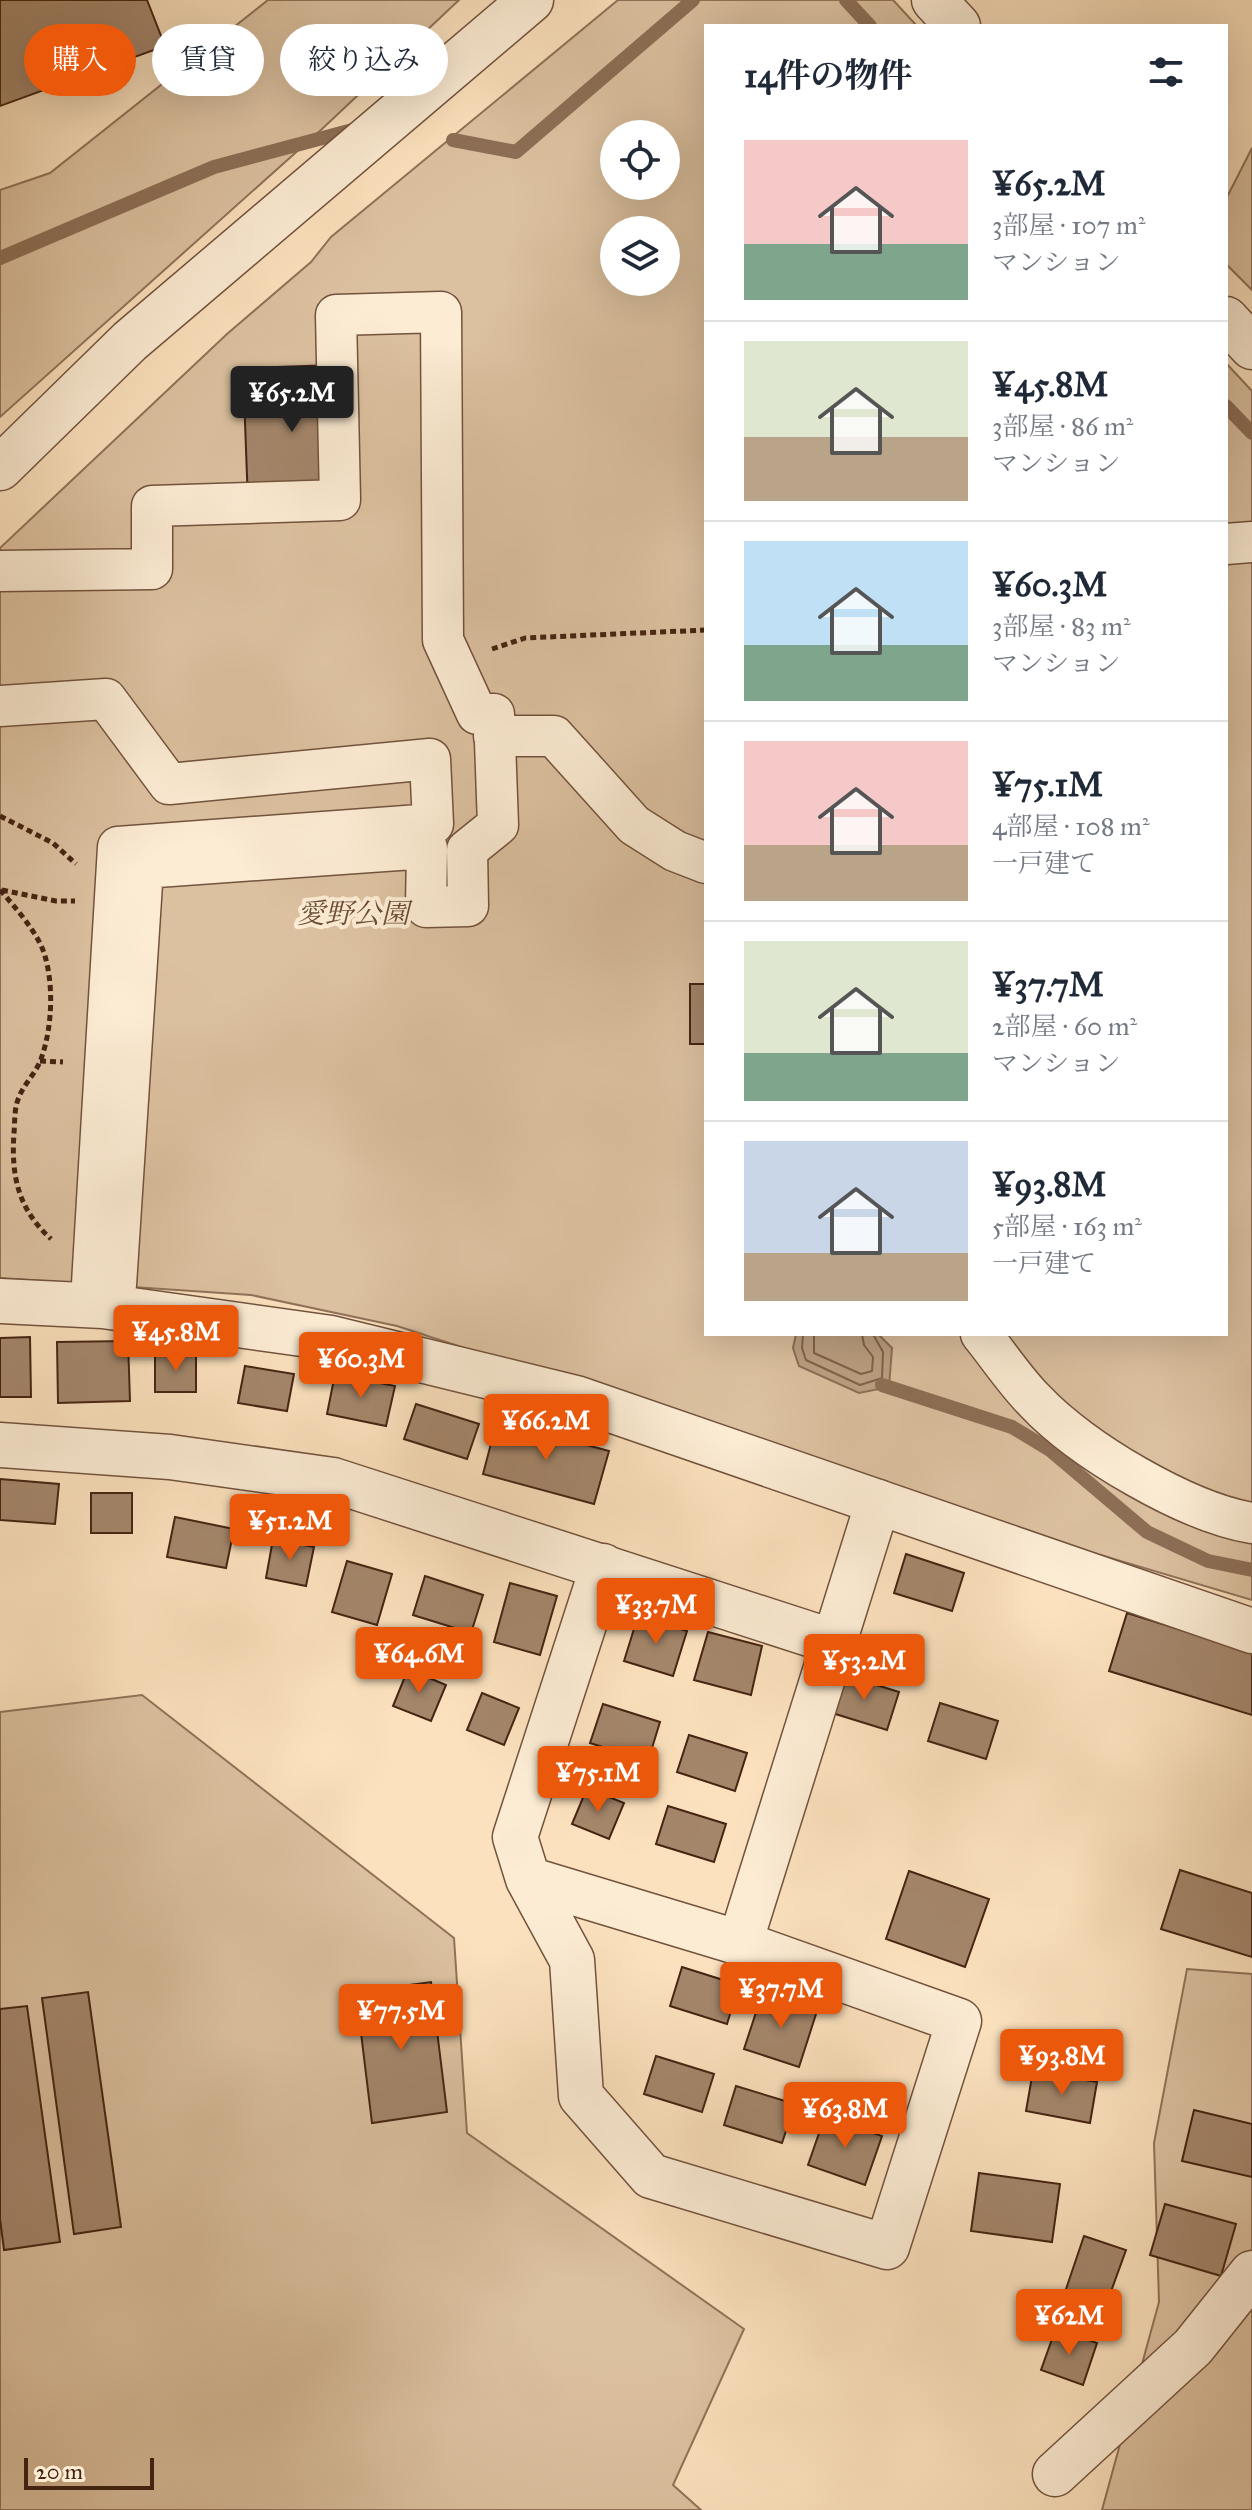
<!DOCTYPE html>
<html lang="ja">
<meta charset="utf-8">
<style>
body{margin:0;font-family:"IM FELL Great Primer","Noto Serif JP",serif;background:#f6f6f7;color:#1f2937;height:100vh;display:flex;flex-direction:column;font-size:30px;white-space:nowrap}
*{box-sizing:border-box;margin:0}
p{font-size:26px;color:#747a83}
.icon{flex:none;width:44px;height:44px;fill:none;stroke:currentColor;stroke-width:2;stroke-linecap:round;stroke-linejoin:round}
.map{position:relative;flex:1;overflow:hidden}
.panel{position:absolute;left:704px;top:24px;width:524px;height:1312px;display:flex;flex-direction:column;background:#fff;border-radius:0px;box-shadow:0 8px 32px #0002}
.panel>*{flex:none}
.top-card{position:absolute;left:24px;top:24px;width:560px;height:72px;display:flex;gap:16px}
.fabs{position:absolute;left:600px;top:120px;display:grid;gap:16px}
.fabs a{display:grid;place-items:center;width:80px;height:80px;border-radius:50%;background:#fff;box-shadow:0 8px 32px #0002;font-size:40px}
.scale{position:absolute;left:24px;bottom:20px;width:130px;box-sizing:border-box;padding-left:8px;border:4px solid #462412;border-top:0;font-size:22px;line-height:28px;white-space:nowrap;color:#462412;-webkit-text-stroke:6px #fcecd4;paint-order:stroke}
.price{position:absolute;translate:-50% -68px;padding:0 18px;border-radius:8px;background:#ea580c;color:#fff;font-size:26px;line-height:52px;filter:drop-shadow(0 2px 4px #0008)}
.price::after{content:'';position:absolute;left:50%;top:48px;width:24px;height:18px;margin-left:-12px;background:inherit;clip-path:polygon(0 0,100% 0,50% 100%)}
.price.active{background:#222;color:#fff}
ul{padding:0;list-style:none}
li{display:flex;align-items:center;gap:24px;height:200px;padding:0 40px}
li+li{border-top:2px solid #e0e1e3}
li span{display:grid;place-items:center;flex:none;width:224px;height:160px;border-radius:0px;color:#555}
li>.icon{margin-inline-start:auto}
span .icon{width:96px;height:96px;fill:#fffc;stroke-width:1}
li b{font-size:34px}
h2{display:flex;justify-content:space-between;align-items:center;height:96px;padding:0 40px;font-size:34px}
.chip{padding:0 28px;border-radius:36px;background:#fff;box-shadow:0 8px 32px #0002;font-size:28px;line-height:72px}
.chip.active{background:#ea580c;color:#fff}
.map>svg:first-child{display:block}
.green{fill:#dcc1a0;stroke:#917259;stroke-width:2;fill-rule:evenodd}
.water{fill:#bda183;stroke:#8d6f56;stroke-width:2}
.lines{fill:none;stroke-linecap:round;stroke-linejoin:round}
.shore{stroke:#82624a;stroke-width:2}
.stream{stroke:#8d6f56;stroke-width:14}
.building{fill:#a4866b;stroke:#462412;stroke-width:2}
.pedestrian-casing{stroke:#73533d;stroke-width:43}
.minor-casing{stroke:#73533d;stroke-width:47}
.tertiary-casing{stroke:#73533d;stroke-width:47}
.path{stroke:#462412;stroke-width:5;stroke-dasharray:6 4;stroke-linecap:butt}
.pedestrian{stroke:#fcecd4;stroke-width:40}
.minor{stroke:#fcecd4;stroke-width:44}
.tertiary{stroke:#fcecd4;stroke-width:44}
.labels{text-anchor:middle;stroke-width:8;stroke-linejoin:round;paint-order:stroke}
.park-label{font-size:28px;font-style:italic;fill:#6c4b36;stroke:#fcecd4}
</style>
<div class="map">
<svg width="1252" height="2510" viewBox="0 0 1252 2510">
<rect width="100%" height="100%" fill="#fbe1bd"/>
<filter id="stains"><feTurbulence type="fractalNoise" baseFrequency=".0025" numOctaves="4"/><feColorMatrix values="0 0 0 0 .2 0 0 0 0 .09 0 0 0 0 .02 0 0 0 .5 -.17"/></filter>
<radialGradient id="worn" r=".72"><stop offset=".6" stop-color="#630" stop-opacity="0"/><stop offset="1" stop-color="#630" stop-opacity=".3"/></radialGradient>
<g class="green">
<path d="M268,0H459L322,129L0,417V190L50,173Z"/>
<path d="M618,0H893L917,26H706V1334H1226V363L1252,391V1600L1097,1554L397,1326L251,1295L0,1278V548L227,334L311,262L331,237ZM614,134H666V186H614ZM614,230H666V282H614Z"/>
<path d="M1252,148V290L1226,264V199Z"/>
<path d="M142,1695L454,1938L467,2133L744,2329L673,2485L701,2510H0V1712Z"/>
<path d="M1187,1969L1252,1974V2510H1102L1159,2302L1154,2143Z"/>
</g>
<path class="water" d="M796,1334H878L892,1348L889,1387L859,1393L799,1366L793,1348Z"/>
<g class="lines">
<g class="shore">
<path d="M803,1334L802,1348L806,1360L860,1385L882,1378L883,1352L873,1334"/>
<path d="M814,1334V1353L861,1374L872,1371L873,1357L864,1345L862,1334"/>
</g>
<g class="stream">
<path d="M846,0L870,26"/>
<path d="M453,140L516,152L693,0"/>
<path d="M0,258L214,167L360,128"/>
<path d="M1226,406L1252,433"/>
<path d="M882,1385L1012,1427L1050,1450L1147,1532L1208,1561L1252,1570"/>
</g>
</g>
<g class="building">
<path d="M0,0H147L165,46L0,106Z"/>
<path d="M335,365L340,500L248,503L243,368Z"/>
<rect x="690" y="984" width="16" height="60"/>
<path d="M30,1337L31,1397H0V1338Z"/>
<path d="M128,1341L130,1401L58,1403L57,1342Z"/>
<path d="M196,1353V1392H155V1354Z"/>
<path d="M245,1366L294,1374L287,1411L238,1403Z"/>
<path d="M335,1374L395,1386L386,1426L327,1414Z"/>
<path d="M416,1404L479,1424L467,1459L404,1439Z"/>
<path d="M497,1421L609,1451L594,1504L483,1474Z"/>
<path d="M0,1479L59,1484L55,1524L0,1520Z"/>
<rect x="91" y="1493" width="41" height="40"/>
<path d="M175,1517L234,1529L226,1568L167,1557Z"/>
<path d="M273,1539L314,1547L306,1586L266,1578Z"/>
<path d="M906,1554L964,1573L952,1611L894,1593Z"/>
<path d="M347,1561L392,1574L377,1625L332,1612Z"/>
<path d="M425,1576L483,1595L471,1633L413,1615Z"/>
<path d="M510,1583L557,1596L540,1655L494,1642Z"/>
<path d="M1127,1613L1252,1652V1715L1109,1671Z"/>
<path d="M638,1616L687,1631L673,1676L624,1661Z"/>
<path d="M708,1632L762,1646L751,1695L694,1680Z"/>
<path d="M408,1669L446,1685L431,1721L393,1706Z"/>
<path d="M841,1674L899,1692L887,1730L829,1712Z"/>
<path d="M482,1693L519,1708L504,1745L467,1730Z"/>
<path d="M940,1703L998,1721L986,1759L928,1741Z"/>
<path d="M603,1704L660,1722L648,1761L590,1743Z"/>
<path d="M689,1735L747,1753L735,1791L677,1772Z"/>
<path d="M587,1788L624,1803L609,1839L572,1824Z"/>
<path d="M668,1806L726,1824L714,1862L656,1844Z"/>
<path d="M1180,1870L1252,1893V1957L1161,1929Z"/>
<path d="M909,1871L989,1899L965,1967L886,1939Z"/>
<path d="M682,1967L739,1985L727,2024L670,2006Z"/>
<path d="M431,1982L447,2112L372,2123L356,1992Z"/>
<path d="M88,1992L121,2227L74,2234L42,1998Z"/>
<path d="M762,1994L817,2011L799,2067L744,2049Z"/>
<path d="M27,2006L60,2242L4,2250L0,2219V2009Z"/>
<path d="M656,2056L714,2074L702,2112L644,2094Z"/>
<path d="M1033,2071L1097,2082L1090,2123L1026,2111Z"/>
<path d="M736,2086L795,2104L782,2143L724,2125Z"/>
<path d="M1194,2110L1252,2124V2177L1182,2161Z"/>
<path d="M825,2116L882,2136L865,2185L808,2165Z"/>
<path d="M979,2173L1060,2184L1052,2242L971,2231Z"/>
<path d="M1165,2204L1236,2224L1221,2276L1150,2255Z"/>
<path d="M1084,2236L1126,2250L1105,2308L1063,2298Z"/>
<path d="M1056,2328L1097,2343L1083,2385L1041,2370Z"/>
</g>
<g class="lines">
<defs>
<g id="pedestrian">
<path d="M1226,544L1252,542"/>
<path d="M0,571L152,569V506L340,500L336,315L441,312L443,640L477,714H494L498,825L467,850L468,906L426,907L427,848L143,868L116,1285L92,1284L118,847L433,824L430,759L169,784L106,699L0,706"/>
<path d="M494,736H554L634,825L675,851L706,863"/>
<path d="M981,1334C999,1356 1015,1381 1035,1401C1081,1450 1186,1512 1252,1523"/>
</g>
<g id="minor">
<path d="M934,0L958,26"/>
<path d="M1226,319L1252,347"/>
<path d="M0,1301L103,1306L331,1338L576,1398L1252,1631"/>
<path d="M0,1445L170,1457L333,1480L834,1642"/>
<path d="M528,1879L740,1943L959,2021L887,2247L651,2176L581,2096L572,1960L528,1879L515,1837L603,1566"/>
<path d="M740,1943L878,1502"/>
<path d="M1055,2474L1193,2347L1252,2273"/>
</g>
<path id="tertiary" d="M0,468L130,341L531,0"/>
</defs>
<use href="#pedestrian" class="pedestrian-casing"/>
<use href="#minor" class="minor-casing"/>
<use href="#tertiary" class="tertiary-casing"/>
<g class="path">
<path d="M492,649L525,638L706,630"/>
<path d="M0,816L53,843L76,864"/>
<path d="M0,890C15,907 39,934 45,956C54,987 52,1029 41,1059C36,1073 24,1084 19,1097C14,1108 15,1121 14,1133C11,1176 18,1209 51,1239"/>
<path d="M2,890L56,901H75"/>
<path d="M40,1061L63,1062"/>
</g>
<use href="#pedestrian" class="pedestrian"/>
<use href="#minor" class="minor"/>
<use href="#tertiary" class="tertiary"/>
</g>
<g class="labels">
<g class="park-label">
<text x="353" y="923">愛野公園</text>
</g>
</g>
<rect width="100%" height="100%" filter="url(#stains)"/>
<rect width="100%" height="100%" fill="url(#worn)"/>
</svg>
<div class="fabs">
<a><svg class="icon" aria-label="locate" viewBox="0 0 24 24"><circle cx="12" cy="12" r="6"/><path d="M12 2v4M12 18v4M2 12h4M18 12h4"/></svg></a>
<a><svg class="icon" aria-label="layers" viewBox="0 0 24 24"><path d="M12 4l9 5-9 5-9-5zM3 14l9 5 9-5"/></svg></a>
</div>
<div class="scale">20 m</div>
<b class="price active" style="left:292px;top:434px">¥65.2M</b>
<b class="price" style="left:176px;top:1373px">¥45.8M</b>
<b class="price" style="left:361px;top:1400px">¥60.3M</b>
<b class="price" style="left:546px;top:1462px">¥66.2M</b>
<b class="price" style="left:290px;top:1562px">¥51.2M</b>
<b class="price" style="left:656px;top:1646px">¥33.7M</b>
<b class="price" style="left:419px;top:1695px">¥64.6M</b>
<b class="price" style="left:864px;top:1702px">¥53.2M</b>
<b class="price" style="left:598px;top:1814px">¥75.1M</b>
<b class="price" style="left:781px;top:2030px">¥37.7M</b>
<b class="price" style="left:401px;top:2052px">¥77.5M</b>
<b class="price" style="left:1062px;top:2097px">¥93.8M</b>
<b class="price" style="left:845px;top:2150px">¥63.8M</b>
<b class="price" style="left:1069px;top:2357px">¥62M</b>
<div class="top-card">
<a class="chip active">購入</a>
<a class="chip">賃貸</a>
<a class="chip">絞り込み</a>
</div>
<section class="panel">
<h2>14件の物件<svg class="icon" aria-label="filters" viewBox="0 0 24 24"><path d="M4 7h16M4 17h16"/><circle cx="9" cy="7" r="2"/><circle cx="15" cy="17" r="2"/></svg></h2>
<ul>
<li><span style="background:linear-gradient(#f6c9c9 65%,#7fa58c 0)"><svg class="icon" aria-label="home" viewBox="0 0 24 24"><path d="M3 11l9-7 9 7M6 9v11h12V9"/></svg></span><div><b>¥65.2M</b><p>3部屋 · 107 m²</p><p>マンション</p></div></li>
<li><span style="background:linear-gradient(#dfe7d0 60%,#b9a48a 0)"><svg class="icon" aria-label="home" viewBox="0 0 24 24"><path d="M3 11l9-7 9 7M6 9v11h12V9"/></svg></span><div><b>¥45.8M</b><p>3部屋 · 86 m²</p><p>マンション</p></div></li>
<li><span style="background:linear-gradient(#bfe0f5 65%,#7fa58c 0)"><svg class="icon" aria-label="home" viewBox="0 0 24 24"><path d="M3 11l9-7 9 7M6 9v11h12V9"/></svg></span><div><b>¥60.3M</b><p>3部屋 · 83 m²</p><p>マンション</p></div></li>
<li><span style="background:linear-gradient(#f6c9c9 65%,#b9a48a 0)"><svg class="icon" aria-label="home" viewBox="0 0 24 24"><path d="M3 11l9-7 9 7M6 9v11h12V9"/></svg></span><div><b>¥75.1M</b><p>4部屋 · 108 m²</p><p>一戸建て</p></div></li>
<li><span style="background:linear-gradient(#dfe7d0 70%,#7fa58c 0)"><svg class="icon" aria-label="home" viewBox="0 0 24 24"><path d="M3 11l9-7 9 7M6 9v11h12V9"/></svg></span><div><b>¥37.7M</b><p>2部屋 · 60 m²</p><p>マンション</p></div></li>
<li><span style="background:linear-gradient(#c9d6e8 70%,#b9a48a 0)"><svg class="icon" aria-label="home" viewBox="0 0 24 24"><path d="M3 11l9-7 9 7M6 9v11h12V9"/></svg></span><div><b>¥93.8M</b><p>5部屋 · 163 m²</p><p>一戸建て</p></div></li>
</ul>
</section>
</div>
